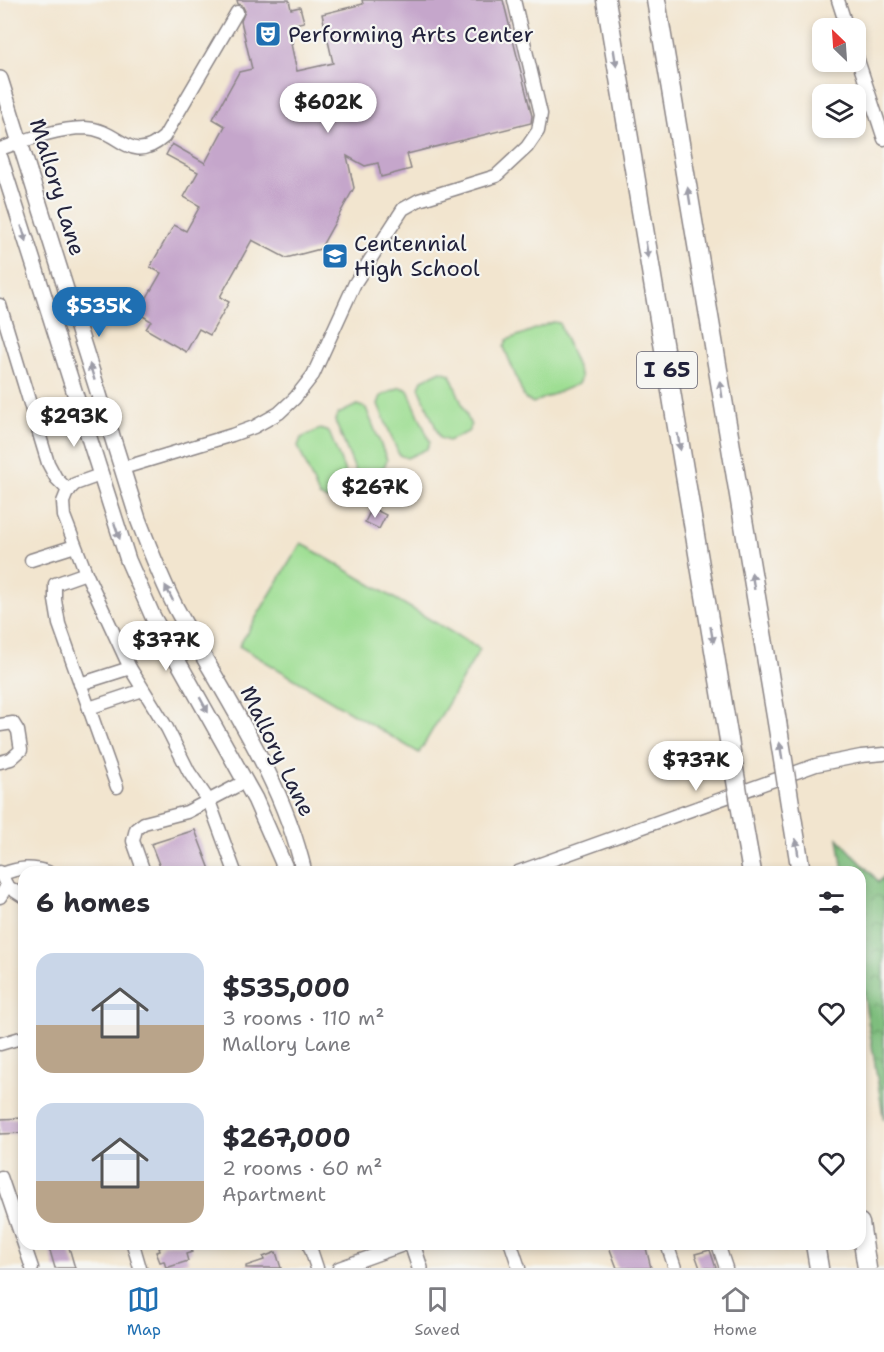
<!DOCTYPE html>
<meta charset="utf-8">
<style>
body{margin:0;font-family:"Shantell Sans",sans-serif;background:#f2f2f3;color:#2b2b33;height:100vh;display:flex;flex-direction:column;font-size:22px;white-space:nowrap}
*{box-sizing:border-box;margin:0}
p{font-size:20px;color:#7c7c81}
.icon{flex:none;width:33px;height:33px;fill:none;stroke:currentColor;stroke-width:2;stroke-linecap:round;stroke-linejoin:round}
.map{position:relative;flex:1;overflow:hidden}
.side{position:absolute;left:18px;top:866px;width:848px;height:384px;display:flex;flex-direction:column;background:#fff;border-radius:18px;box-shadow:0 3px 9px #0003}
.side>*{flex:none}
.needle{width:39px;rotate:335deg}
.controls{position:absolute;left:812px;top:18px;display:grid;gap:12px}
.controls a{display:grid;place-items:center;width:54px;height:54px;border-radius:12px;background:#fff;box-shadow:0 3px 9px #0003;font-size:30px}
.price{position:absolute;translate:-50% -51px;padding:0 14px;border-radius:21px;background:#fff;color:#222;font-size:20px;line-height:39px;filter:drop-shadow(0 2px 3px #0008)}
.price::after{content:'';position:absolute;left:50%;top:36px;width:18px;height:14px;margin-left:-9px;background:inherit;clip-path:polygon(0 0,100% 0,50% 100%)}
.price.active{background:#1f6fb2;color:#fff}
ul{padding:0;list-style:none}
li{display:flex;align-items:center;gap:18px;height:150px;padding:0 18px}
li span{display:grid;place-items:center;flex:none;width:168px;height:120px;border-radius:18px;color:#555}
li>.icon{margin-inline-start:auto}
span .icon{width:72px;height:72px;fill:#fffc;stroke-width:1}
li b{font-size:26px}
h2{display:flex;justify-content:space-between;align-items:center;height:72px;padding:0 18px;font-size:26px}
.tabs{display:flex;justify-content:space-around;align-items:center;height:84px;border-top:2px solid #e1e1e2;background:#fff;font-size:16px;color:#7c7c81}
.tabs a{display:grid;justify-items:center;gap:3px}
.tabs .active{color:#1f6fb2}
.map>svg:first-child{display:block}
.forest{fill:url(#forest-crowns);stroke:#50705c;stroke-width:1.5}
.pitch{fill:#9ede93;stroke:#608067;stroke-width:1.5}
.building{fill:#c5a6cb}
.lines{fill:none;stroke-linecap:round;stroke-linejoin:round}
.minor-casing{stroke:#8a8485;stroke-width:15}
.major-casing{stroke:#8a8485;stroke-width:18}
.highway-casing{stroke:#8a8485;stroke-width:21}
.minor{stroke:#fff;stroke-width:12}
.major{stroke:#fff;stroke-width:15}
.highway{stroke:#fff;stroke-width:18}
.highway-bridge-casing{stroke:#8a8485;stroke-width:21;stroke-linecap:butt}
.highway-bridge{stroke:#fff;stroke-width:18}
.oneway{fill:#9c9ca7}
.labels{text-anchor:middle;stroke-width:4.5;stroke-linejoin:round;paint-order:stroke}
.shield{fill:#f6f6f2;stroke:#626272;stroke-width:1.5}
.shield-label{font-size:21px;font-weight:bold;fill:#22223b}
.poi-label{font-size:22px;fill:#22223b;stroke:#f6f6f2;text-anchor:start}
.street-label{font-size:22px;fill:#22223b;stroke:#f6f6f2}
</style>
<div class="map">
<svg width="884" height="1268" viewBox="0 0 884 1268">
<defs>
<pattern id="forest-crowns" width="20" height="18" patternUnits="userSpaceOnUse" patternTransform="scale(1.5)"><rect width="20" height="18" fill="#7ebd7d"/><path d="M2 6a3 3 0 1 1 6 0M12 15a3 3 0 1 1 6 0" fill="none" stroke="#679968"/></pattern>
</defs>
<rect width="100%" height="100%" fill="#f6f6f2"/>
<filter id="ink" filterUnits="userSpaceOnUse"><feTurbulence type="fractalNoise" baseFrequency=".0167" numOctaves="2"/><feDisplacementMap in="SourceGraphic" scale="12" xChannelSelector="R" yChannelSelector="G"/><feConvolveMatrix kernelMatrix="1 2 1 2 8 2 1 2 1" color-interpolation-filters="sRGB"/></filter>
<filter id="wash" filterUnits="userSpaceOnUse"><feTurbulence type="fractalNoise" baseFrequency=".008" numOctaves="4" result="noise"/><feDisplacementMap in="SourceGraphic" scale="24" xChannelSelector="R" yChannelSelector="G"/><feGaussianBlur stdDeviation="1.35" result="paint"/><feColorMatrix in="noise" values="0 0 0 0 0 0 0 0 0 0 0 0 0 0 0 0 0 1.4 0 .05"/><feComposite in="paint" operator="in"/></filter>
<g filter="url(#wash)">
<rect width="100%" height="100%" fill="#f2e5cf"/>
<path class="forest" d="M838,838L879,882L884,876V1121L860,971V872L843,871Z"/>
<g class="pitch">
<path d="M553,322L559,323L581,377L578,384L533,403L525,399L504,347L507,340Z"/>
<path d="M441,371L450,374L471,426L468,432L448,441L440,438L419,387L422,380Z"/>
<path d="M400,387L408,390L430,442L427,449L407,458L399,455L378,404L381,396Z"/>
<path d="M357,405L366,408L387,460L384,467L364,476L356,472L335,421L338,414Z"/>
<path d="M320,429L329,432L350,484L347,491L327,500L319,496L298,446L301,438Z"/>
<path d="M301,543L480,649L419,753L239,646Z"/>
</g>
<g id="blocks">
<g class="building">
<path d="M237,0H289L291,9L300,7L304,22L289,25L293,43L291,44L297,71L333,63L322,14L363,4L362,0H503L532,116L531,123L407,154L411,169L381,177L378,163L365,166L347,156L354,188L320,249L286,258L252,240L220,297L229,302L210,335L199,329L186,352L146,329L151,321L138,313L161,273L150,267L174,225L186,231L200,206L184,197L198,172L166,155L172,144L205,163L225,126L213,119L239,72L252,69L241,21L245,11L242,5L238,4Z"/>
<path d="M372,508L386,515L379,529L365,522Z"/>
<path d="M195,830L211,872H162L151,844Z"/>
<path d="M24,1118V1133L0,1134V1119Z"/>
<path d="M48,1244H68L75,1268H55Z"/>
<path d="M162,1244H189L192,1252L186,1254L188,1261L166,1268L164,1261L160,1262L156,1252L160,1251L159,1248L163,1246Z"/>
<path d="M608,1244H645L651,1268H617Z"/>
<path d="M710,1250L716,1268H700L695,1254Z"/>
<path d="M276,1252L281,1268H246V1266L264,1260L263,1257Z"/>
</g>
</g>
</g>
<g filter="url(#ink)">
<use href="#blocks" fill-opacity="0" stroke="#8a8485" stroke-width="1.5"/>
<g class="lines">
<defs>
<g id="minor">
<path d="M838,0L847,28"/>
<path d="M855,51L884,139"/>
<path d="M0,149C26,140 57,128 85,128C121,129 129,167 164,137L237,12"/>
<path d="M0,305L48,463L56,478L69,491"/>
<path d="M123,468L232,435L254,427L279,413L295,398L313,375L355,283L403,209L419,200L496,176L527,147L538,131L541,114L514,0"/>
<path d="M100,475L75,484L67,492L63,502L64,516L86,573L130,668L167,728L189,772L209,801L235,872"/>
<path d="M31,560L75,546"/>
<path d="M86,573L55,584V600L59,624L117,787"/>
<path d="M80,684L130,668"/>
<path d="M89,708L143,690"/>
<path d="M0,725L13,723L18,731L21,750L11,759L0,762"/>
<path d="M0,872L7,886L0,897"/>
<path d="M144,872L133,841L136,829L144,823L187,812L246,781"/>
<path d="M518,872L816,765L861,756L884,754"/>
<path d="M2,874C19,868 31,866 48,872"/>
<path d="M7,886L24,897"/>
<path d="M0,1044L24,1037"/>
<path d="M1,1177L32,1268"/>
<path d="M133,1244L140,1268"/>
<path d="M309,1244L317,1268"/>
<path d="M511,1244L519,1268"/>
<path d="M667,1244L675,1268"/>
<path d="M718,1244L726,1268"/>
<path d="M339,1268L406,1244"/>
</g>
<g id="major">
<path d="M0,79L138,519C150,550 161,579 176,608C222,693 282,776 304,872"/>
<path d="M0,158L128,560L153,617L255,799L287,872"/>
<path d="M412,1244L420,1268"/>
</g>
<g id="highway">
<path d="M606,0L729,740"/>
<path d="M656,0L777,722"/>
<path d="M793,823L801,872"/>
<path d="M746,839L752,872"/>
<path d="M860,1223L867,1268"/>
<path d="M815,1244L819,1268"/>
</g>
</defs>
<use href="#minor" class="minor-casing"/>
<use href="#major" class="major-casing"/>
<use href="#highway" class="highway-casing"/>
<use href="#minor" class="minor"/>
<use href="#major" class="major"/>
<use href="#highway" class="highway"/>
<defs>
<g id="highway-bridge">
<path d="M777,722L793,823"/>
<path d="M729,740L746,839"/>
</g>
</defs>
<use href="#highway-bridge" class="highway-bridge-casing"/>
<use href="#highway-bridge" class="highway-bridge"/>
</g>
<defs><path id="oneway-solid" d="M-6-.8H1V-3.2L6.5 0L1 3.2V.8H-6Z" transform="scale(1.5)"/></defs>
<g class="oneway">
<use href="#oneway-solid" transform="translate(615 58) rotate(81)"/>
<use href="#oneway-solid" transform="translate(689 196) rotate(-99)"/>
<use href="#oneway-solid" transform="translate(24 234) rotate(73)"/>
<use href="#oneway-solid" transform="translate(647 250) rotate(81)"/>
<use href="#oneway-solid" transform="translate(92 372) rotate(-107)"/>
<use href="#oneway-solid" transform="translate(721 389) rotate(-99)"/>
<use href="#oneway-solid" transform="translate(679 442) rotate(80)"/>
<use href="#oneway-solid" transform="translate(117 531) rotate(71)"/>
<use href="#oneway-solid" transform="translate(753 581) rotate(-99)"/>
<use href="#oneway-solid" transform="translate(169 593) rotate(-117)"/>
<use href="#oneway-solid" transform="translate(712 635) rotate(80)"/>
<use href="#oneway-solid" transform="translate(204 705) rotate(61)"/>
<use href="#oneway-solid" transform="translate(781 751) rotate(-99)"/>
<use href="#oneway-solid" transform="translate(797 847) rotate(-99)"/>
</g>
</g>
<defs>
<symbol id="theatre-square" viewBox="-11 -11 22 22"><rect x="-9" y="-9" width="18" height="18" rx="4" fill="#1f6fb2" stroke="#f6f6f2"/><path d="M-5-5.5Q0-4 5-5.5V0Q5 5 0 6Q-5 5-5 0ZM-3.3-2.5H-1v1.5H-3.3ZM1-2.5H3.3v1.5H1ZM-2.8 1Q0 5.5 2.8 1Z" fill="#fff"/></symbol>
<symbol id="school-square" viewBox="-11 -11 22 22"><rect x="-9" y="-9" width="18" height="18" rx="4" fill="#1f6fb2" stroke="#f6f6f2"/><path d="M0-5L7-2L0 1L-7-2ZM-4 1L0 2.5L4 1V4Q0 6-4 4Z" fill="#fff"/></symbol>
</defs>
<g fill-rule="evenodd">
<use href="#theatre-square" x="253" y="19" width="30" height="30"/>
<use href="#school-square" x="320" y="241" width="30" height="30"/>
</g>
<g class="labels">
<rect class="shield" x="637" y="352" width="60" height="36" rx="4.5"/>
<g class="shield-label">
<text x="667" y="377">I 65</text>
</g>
<g class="poi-label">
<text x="288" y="42">Performing Arts Center</text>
<text x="354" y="251">Centennial<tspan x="354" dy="25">High School</tspan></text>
</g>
<g class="street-label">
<text transform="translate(58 187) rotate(73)" y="8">Mallory Lane</text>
<text transform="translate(278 751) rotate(64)" y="8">Mallory Lane</text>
</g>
</g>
</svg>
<div class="controls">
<a><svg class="needle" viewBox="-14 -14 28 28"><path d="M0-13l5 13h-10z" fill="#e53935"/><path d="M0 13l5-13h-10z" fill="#7c7c81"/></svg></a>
<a><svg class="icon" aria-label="layers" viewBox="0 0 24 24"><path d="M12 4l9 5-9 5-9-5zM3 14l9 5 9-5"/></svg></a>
</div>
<b class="price" style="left:328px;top:134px">$602K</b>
<b class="price active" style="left:99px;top:338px">$535K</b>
<b class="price" style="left:74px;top:448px">$293K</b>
<b class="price" style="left:375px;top:519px">$267K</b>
<b class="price" style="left:166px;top:672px">$377K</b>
<b class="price" style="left:696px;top:792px">$737K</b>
<section class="side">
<h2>6 homes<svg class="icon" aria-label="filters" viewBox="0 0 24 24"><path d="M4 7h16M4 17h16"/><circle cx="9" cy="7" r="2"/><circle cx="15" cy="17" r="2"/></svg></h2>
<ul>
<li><span style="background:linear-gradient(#c9d6e8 60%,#b9a48a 0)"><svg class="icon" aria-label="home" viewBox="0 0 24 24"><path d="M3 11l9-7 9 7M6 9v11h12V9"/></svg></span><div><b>$535,000</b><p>3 rooms · 110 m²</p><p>Mallory Lane</p></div><svg class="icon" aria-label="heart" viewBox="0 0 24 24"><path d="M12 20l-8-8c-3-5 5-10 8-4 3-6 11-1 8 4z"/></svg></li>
<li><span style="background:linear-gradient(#c9d6e8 65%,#b9a48a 0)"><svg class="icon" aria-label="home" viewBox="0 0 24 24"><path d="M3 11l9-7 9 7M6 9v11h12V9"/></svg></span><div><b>$267,000</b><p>2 rooms · 60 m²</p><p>Apartment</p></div><svg class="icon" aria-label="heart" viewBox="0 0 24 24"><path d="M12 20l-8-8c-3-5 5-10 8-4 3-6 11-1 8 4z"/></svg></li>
</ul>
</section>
</div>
<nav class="tabs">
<a class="active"><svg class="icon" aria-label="map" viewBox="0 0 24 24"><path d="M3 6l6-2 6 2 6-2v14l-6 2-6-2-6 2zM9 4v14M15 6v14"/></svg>Map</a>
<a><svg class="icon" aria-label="saved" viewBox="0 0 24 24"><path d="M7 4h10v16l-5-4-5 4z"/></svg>Saved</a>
<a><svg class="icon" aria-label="home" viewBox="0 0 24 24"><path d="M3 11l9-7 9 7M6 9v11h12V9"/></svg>Home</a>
</nav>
